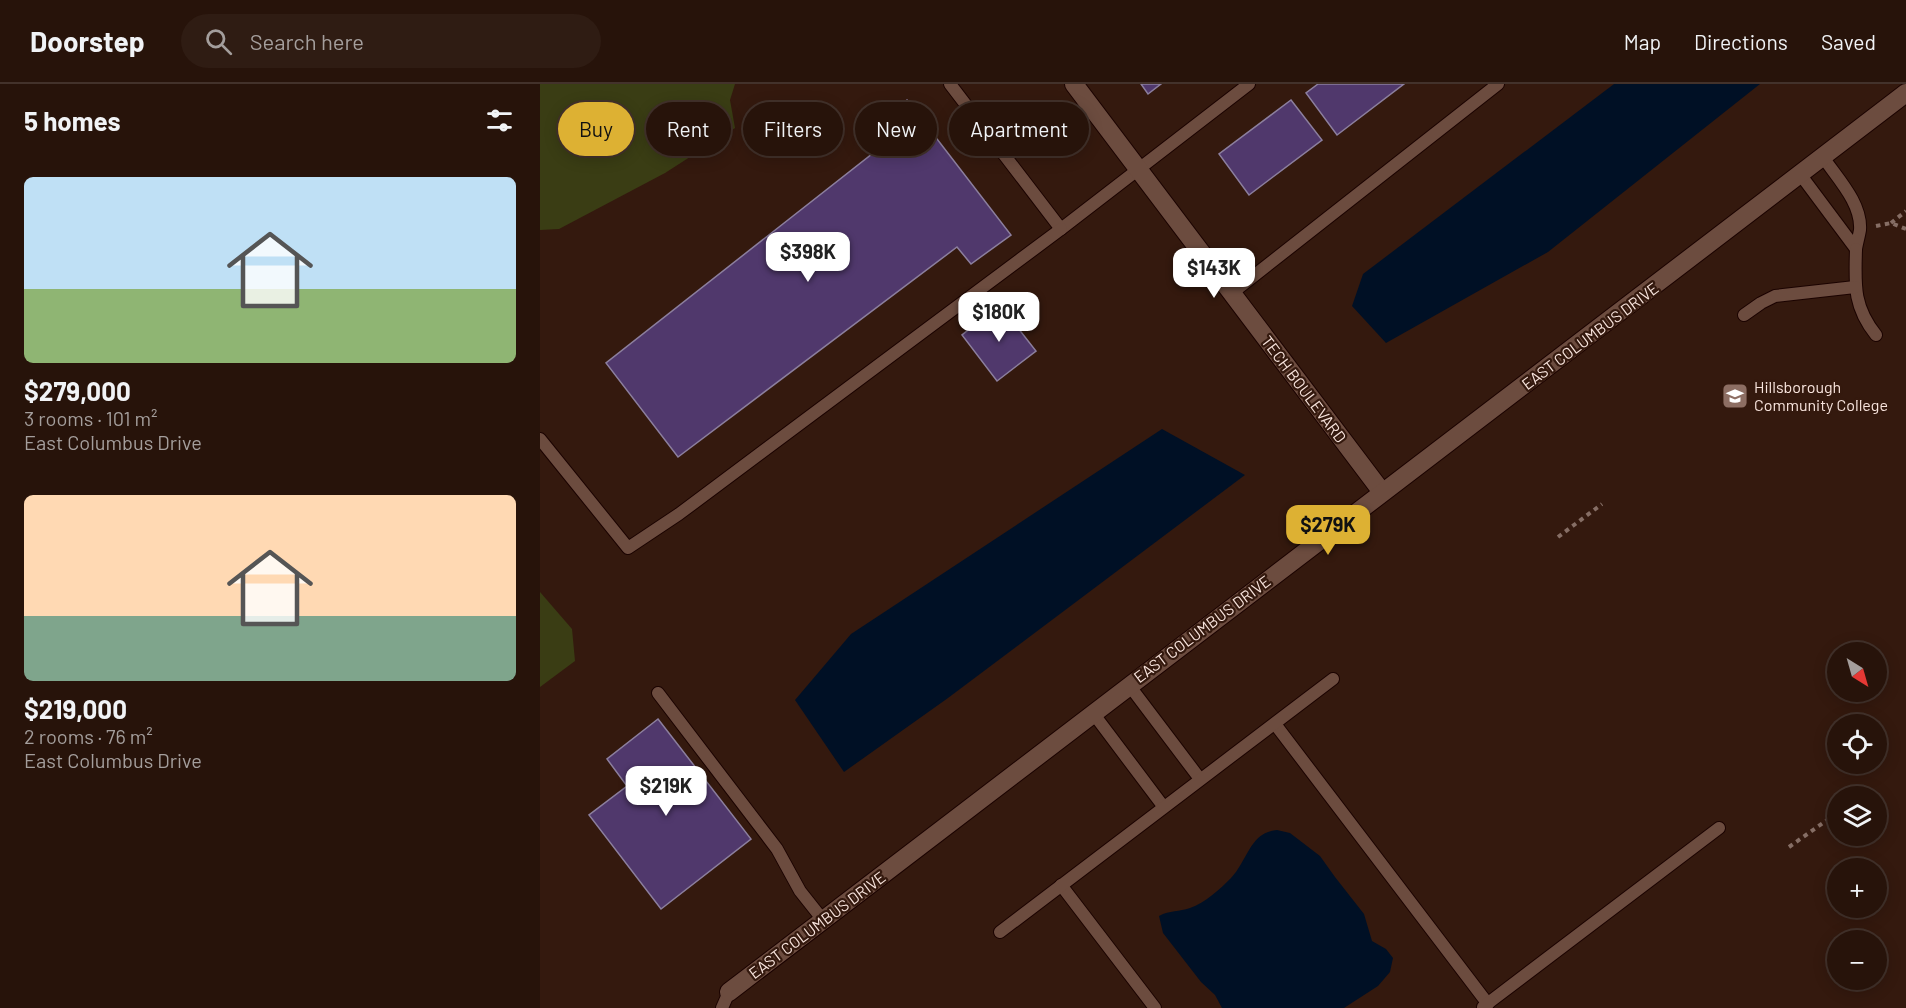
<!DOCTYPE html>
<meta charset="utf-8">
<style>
body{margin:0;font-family:Barlow,sans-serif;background:#2f1c13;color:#f1f3f6;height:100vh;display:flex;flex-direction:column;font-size:22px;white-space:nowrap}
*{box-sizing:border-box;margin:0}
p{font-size:20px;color:#a49e9c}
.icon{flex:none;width:33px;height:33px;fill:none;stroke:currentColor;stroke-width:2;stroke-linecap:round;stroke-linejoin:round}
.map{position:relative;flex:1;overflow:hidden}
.sheet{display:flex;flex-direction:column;background:#27130a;width:540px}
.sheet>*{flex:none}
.hud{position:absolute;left:18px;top:18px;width:570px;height:54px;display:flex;gap:12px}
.needle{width:39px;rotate:143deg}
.controls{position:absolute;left:1287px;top:558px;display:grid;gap:12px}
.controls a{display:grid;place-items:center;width:60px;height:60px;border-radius:50%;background:#27130a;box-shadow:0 3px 15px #0003,0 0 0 2px #43322b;font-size:30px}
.price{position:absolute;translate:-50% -51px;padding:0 14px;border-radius:12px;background:#fff;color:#222;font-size:20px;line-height:39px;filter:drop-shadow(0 2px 3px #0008)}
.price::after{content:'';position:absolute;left:50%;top:36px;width:18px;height:14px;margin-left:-9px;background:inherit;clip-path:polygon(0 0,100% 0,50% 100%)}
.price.on{background:#ddb133;color:#111}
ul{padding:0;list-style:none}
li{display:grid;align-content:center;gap:12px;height:318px;padding:0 24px}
li span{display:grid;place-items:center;height:186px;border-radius:9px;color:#555}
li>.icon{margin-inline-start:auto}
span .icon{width:108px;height:108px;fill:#fffc;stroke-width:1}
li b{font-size:26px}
h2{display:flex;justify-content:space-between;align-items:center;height:72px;padding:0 24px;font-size:26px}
.tag{padding:0 21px;border-radius:27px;background:#27130a;box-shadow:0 3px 15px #0003,0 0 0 2px #43322b;font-size:21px;line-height:54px}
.tag.on{background:#ddb133;color:#111}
header{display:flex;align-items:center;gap:36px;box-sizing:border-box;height:84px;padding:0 30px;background:#27130a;border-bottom:2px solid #43322b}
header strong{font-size:28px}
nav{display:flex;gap:33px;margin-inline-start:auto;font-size:21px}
.search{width:420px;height:54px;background:#2f1c13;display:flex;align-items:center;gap:15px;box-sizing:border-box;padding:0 21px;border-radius:33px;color:#a49e9c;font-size:22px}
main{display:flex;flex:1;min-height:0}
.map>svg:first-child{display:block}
.green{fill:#3a3d14}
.water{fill:#001025}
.building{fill:#50386c;stroke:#8c7f9e;stroke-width:1.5}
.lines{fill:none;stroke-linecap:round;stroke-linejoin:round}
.service-casing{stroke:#1b0300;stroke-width:14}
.minor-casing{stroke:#1b0300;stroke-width:20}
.path{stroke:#866e65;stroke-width:4;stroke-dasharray:4.5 4.5;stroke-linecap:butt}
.service{stroke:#6c4c3f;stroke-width:12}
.minor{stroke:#6c4c3f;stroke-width:18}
.labels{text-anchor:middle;stroke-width:4.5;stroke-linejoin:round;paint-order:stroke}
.street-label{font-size:16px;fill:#f8e4dd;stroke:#34190e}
.poi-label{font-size:16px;fill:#f8e4dd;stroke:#34190e;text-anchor:start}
</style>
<header>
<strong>Doorstep</strong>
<div class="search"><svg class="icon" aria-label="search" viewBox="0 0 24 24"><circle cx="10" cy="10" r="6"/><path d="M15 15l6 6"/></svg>Search here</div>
<nav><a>Map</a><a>Directions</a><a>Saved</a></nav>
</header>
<main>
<section class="sheet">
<h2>5 homes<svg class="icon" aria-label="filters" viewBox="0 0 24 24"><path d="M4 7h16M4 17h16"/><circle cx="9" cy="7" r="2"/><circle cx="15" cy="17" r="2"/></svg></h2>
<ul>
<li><span style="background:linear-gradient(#bfe0f5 60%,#8fb573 0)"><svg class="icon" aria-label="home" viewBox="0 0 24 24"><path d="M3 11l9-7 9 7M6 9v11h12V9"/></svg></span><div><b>$279,000</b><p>3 rooms · 101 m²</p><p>East Columbus Drive</p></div></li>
<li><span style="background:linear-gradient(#ffd9b3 65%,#7fa58c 0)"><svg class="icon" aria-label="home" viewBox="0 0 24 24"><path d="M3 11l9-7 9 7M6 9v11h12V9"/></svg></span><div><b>$219,000</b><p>2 rooms · 76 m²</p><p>East Columbus Drive</p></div></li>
</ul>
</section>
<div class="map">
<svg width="1366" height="924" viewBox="0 0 1366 924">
<rect width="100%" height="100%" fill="#34190e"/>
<g class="green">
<path d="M0,0H195L190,16L195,44L125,89L19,145L0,146Z"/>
<path d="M0,508L32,545L35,577L0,603Z"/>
</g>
<g class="water">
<path d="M1074,0H1220L1008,168L846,259L812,222L823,190Z"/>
<path d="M622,345L705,391L408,614L304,688L255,616L311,550Z"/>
<path d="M737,746L750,749L780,772L795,793L824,830L832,857L846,865L853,874L850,888L838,902L804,924H682L675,911L661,898L623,849L619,832C630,826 639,828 650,824C665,819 680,805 691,794C708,776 710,748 737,746Z"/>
</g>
<g class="building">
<path d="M601,0H621L608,10Z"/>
<path d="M778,0H864L797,51L766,9Z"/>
<path d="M367,16L471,151L431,180L417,163L138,373L66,279L342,62L328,44Z"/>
<path d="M751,16L782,56L709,111L679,70Z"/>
<path d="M460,221L496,267L457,297L422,251Z"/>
<path d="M118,635L211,755L121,825L49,731L87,702L67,675Z"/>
</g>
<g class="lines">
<defs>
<g id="service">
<path d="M410,0L521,145L709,0"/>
<path d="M1260,90L1316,165C1317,159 1319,152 1320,146C1322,119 1297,94 1283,73"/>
<path d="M1316,165C1315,201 1313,222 1336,251"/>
<path d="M692,209L958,0"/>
<path d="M1204,231L1221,219L1235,212L1315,203"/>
<path d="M0,355L88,464L139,430L521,145"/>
<path d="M589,601L660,695"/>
<path d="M118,609L237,765L260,807L283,836"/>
<path d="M553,629L623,722"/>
<path d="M735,640L948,920"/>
<path d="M521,801L615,924"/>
<path d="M460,848L793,595"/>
<path d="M943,923L1179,744"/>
<path d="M182,924L189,908"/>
</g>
<g id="minor">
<path d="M534,0L842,408"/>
<path d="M189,908L1366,9"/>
</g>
</defs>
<use href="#service" class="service-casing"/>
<use href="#minor" class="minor-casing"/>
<g class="path">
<path d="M1351,139L1366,127"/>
<path d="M1336,142L1351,139L1366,145"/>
<path d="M1018,453L1062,420"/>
<path d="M1249,763L1290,734"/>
</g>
<use href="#service" class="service"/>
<use href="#minor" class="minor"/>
</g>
<defs>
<symbol id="university-square" viewBox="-11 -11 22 22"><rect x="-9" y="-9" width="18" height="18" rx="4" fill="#8d6e63" stroke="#34190e"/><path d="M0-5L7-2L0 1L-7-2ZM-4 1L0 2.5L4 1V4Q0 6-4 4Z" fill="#fff"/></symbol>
</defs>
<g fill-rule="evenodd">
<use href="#university-square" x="1180" y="297" width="30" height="30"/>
</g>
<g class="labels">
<g class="street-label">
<text transform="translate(1050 252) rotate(-37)" y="6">EAST COLUMBUS DRIVE</text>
<text transform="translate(764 305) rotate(53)" y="6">TECH BOULEVARD</text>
<text transform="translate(662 545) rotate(-37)" y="6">EAST COLUMBUS DRIVE</text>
<text transform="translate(277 841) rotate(-37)" y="6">EAST COLUMBUS DRIVE</text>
</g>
<g class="poi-label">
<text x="1214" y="309">Hillsborough<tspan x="1214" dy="18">Community College</tspan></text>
</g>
</g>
</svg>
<div class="controls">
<a><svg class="needle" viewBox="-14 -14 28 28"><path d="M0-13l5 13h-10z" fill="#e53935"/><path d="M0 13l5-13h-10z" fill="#a49e9c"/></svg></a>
<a><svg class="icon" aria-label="locate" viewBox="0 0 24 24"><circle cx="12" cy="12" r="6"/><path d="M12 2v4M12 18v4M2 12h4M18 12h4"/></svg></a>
<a><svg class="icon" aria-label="layers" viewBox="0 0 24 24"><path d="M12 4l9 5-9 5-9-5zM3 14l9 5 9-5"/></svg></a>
<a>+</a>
<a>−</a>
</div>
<b class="price" style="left:268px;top:199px">$398K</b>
<b class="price" style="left:674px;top:215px">$143K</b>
<b class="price" style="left:459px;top:259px">$180K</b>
<b class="price on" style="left:788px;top:472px">$279K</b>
<b class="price" style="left:126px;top:733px">$219K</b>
<div class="hud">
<a class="tag on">Buy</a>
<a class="tag">Rent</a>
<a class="tag">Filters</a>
<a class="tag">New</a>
<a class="tag">Apartment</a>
</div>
</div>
</main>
